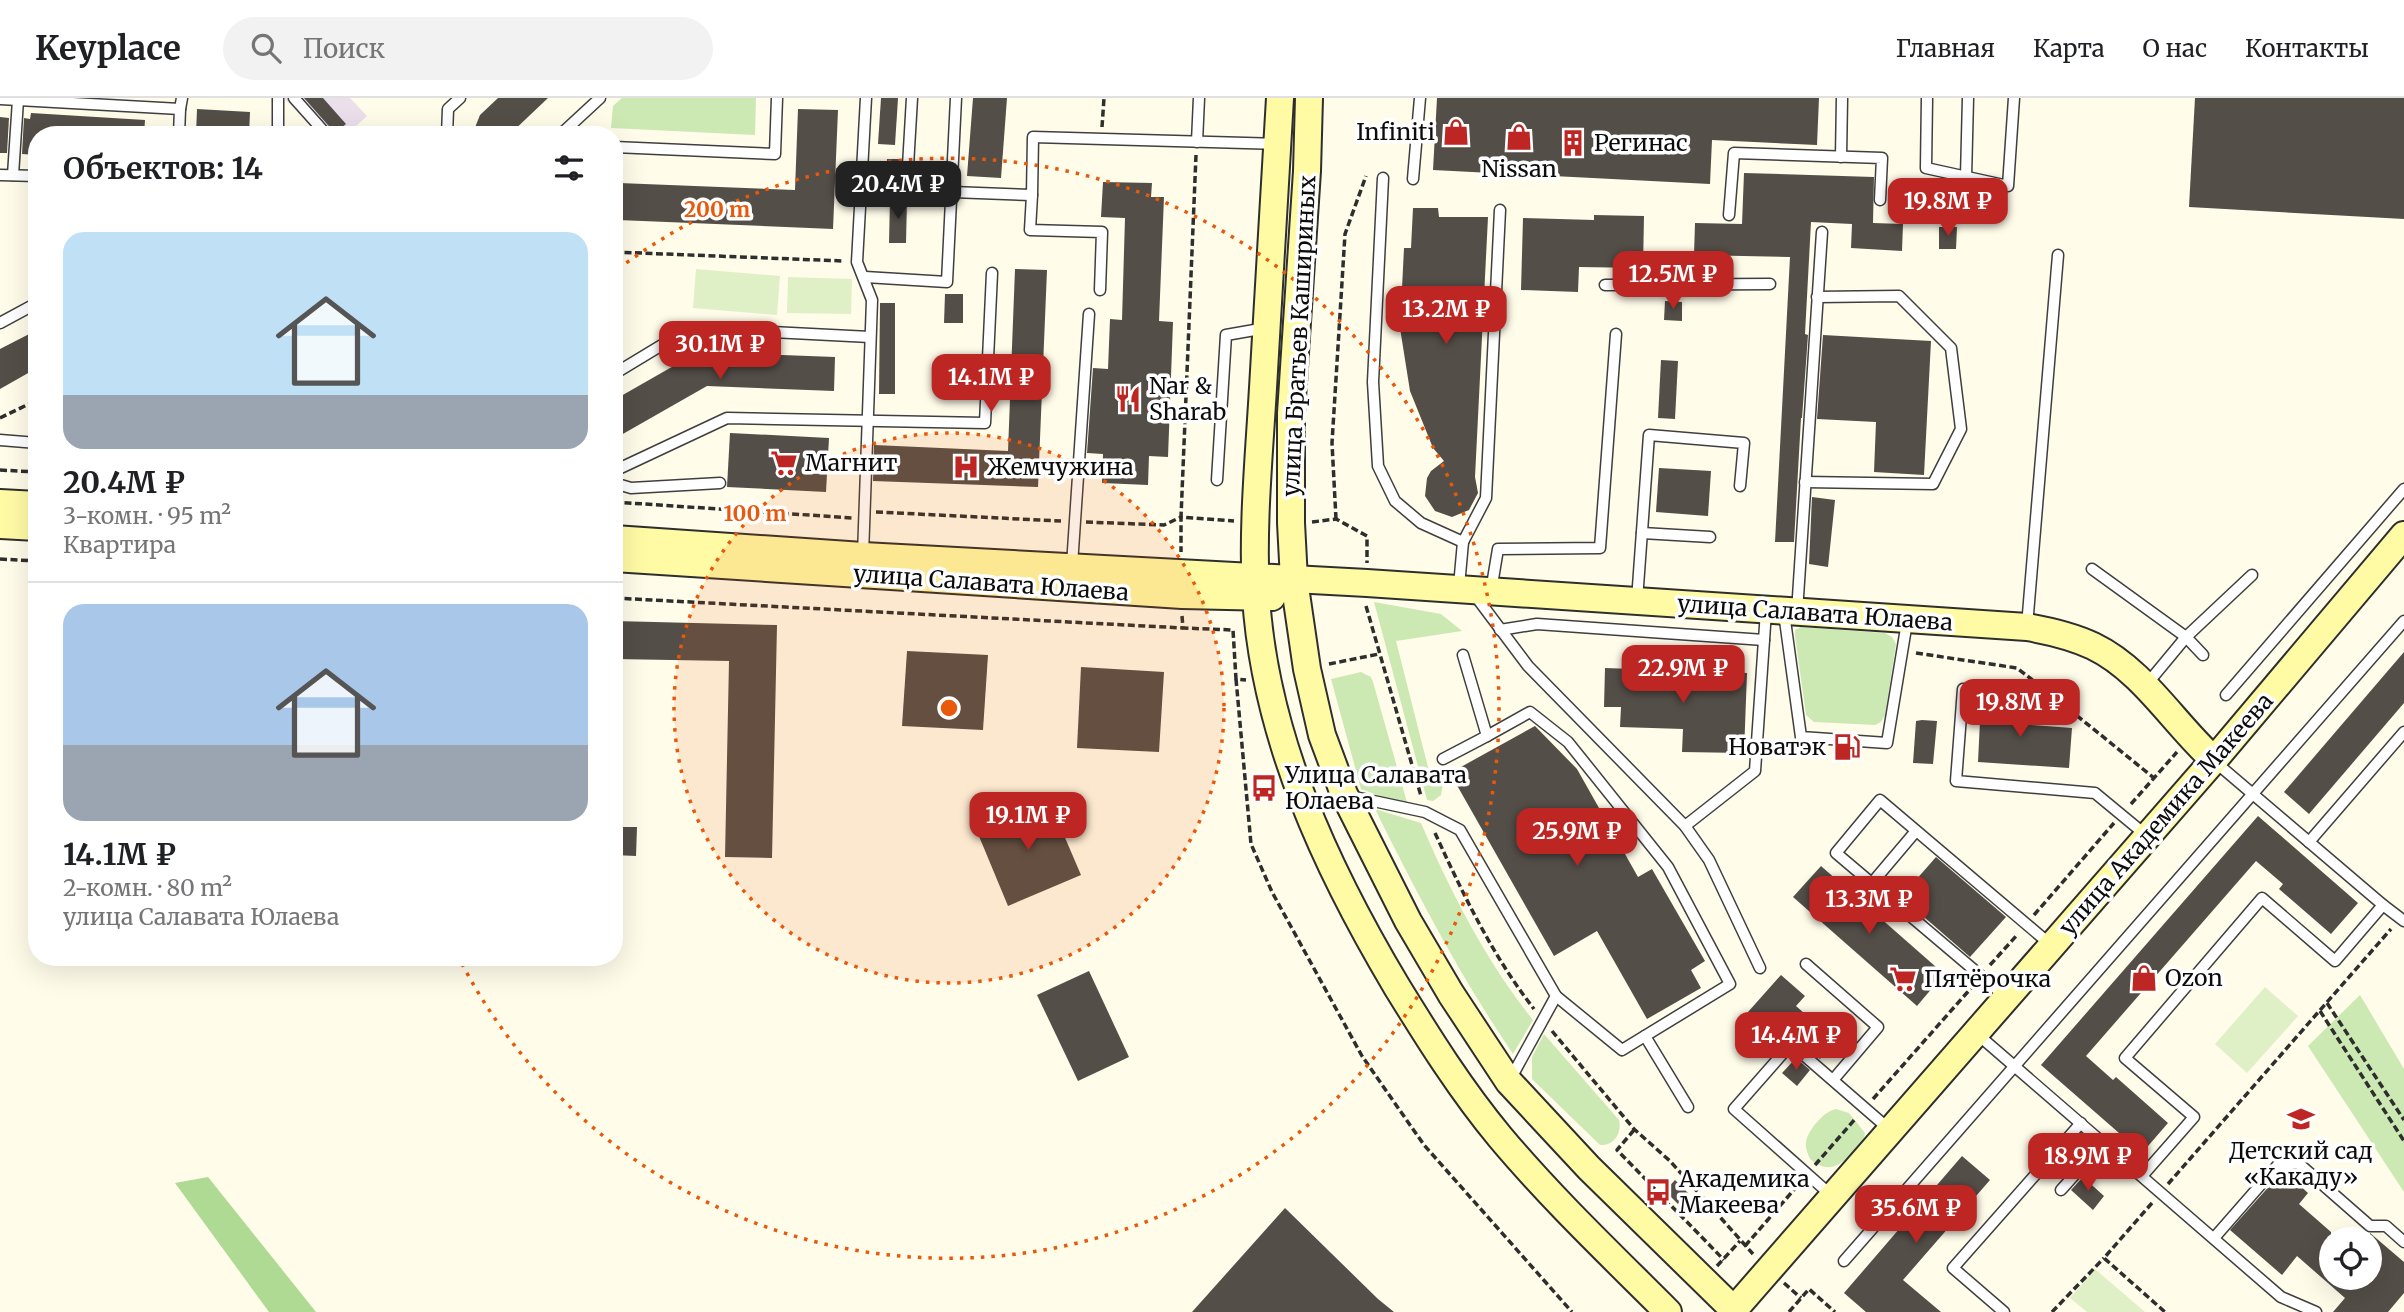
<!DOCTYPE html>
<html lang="ru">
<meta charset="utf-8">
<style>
body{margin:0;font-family:Merriweather,serif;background:#f2f2f2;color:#202124;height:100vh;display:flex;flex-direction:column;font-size:26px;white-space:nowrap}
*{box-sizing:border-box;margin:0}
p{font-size:23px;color:#757577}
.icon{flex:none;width:38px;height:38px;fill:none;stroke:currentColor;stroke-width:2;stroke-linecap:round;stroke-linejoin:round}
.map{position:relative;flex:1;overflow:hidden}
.side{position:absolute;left:28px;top:28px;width:595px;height:840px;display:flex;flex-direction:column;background:#fff;border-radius:28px;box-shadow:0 7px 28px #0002}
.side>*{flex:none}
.controls{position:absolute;left:2319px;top:1129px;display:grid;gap:14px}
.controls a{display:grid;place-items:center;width:63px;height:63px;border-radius:50%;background:#fff;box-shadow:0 7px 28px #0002;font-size:35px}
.price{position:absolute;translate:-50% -60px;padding:0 16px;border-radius:14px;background:#bd2622;color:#fff;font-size:23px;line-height:46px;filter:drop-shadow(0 2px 4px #0008)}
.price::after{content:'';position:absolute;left:50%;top:42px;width:21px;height:16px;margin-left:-10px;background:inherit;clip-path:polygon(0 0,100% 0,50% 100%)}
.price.selected{background:#222;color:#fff}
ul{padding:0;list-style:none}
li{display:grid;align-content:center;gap:14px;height:371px;padding:0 35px}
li+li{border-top:2px solid #e0e0e0}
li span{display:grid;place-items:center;height:217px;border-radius:21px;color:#555}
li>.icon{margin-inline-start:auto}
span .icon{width:126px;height:126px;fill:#fffc;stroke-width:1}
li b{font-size:30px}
h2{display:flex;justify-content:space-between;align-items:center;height:84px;padding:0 35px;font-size:30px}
header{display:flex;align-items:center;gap:42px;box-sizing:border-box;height:98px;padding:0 35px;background:#fff;border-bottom:2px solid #e0e0e0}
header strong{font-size:33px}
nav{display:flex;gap:38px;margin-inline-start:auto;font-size:24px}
.search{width:490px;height:63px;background:#f2f2f2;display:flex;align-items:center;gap:18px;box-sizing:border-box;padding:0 24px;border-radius:38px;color:#757577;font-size:26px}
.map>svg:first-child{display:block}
.industrial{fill:#ebdfeb}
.green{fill:#cce9b4}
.forest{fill:#aeda93}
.pitch{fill:#dff0c6}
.building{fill:#544e48}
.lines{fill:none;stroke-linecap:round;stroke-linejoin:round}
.lane-casing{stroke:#3f3f3f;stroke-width:13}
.secondary-casing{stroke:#2e2e2e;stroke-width:30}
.path{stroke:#2e2e2e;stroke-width:3.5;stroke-dasharray:7 3.5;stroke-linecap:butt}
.lane{stroke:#fff;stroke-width:10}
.secondary{stroke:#fffba5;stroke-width:26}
.ring{fill:none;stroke:#e8590c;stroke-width:3.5;stroke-dasharray:3.5 7}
.labels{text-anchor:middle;stroke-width:7;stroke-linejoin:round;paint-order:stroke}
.poi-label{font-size:23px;fill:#0c0c0c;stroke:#fff;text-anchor:start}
.street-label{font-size:23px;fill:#0c0c0c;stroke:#fff}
.centre{fill:#e8590c;stroke:#fff;stroke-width:3.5}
.ring-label{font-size:21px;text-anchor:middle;font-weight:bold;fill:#e8590c;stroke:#fff;stroke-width:7;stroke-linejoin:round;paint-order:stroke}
</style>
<header>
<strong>Keyplace</strong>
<div class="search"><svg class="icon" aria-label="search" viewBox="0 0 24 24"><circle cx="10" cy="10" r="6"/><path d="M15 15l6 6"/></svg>Поиск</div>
<nav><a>Главная</a><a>Карта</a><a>О нас</a><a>Контакты</a></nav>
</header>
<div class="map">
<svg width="2404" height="1214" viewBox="0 0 2404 1214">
<rect width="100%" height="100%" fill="#fffcea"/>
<path class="industrial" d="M284,0H350L367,18L346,37H319Z"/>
<g class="green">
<path d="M622,0H756L755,37L611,30L613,8Z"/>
<path d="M1374,504L1441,516L1462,533L1396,543L1432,685H1443L1441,697L1433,703L1427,702Z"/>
<path d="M1801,529L1885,535L1892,539L1896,546L1885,617L1881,624L1875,627L1814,624L1806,617L1795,538V532Z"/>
<path d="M1361,574L1371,579L1373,584L1408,708L1361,691L1331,581Z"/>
<path d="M1375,711L1421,725C1451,795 1486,863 1533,922L1513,956C1460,878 1417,796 1375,711Z"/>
<path d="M2360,897L2404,971V1094L2308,948Z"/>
<path d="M1544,936L1619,1022C1622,1035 1614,1048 1600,1047L1532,981V959Z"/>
<path d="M1836,1011L1849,1015L1865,1035L1864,1040C1848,1058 1835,1082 1810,1061C1808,1056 1805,1050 1806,1044C1808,1032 1824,1013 1836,1011Z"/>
</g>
<path class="forest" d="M208,1079L316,1214H269L175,1085Z"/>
<g class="pitch">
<path d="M696,171L780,178L777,217L693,210Z"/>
<path d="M788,179L852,181L851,216L787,215Z"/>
<path d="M2265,889L2298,918L2247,975L2215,946Z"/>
<path d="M2095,1171L2145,1214H2087L2070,1200Z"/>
</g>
<g class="building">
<path d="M304,0H323L346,26L335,35Z"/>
<path d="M498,0H548L509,37H472L480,17Z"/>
<path d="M881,0H898L895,47L878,46Z"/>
<path d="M973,0H1007L1001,80L967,78Z"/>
<path d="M1437,0H1819L1817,47L1712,42L1710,86L1433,72Z"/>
<path d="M2195,0H2404V121L2189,109Z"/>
<path d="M197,11L250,14L249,37H196Z"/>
<path d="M798,11L838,12L833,131L618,122L619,85L795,92Z"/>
<path d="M31,15L145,22L144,37H37V57L22,56L24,20L30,21Z"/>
<path d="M0,19L9,20L7,55H0Z"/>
<path d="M887,61H901L902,91L886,90Z"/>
<path d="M1744,75L1874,79L1873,125L1903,126L1902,153L1851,150L1852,126L1811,124L1805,236L1808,237L1802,320H1801L1794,444H1775L1790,159L1694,157L1695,125L1742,126Z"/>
<path d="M1103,84L1152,85L1151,99H1164L1159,223L1173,224L1168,359L1149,358L1148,387L1102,385L1103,356L1087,355L1093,270L1108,271L1110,221L1122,222L1125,120L1101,119Z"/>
<path d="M890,101H907L906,145H889Z"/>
<path d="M1413,110H1438L1439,119H1488L1475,379L1478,395L1469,412L1452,419L1435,413L1425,398L1427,380L1431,373L1444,363L1433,350L1410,293L1400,230L1404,150H1411Z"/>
<path d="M1594,117L1644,118L1643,170L1579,169L1578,194L1521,192L1523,120L1594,122Z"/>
<path d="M1939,129H1957L1956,151H1939Z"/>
<path d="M1015,171L1047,172L1038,389L873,383L874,347L1008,353Z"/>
<path d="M945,196H963V225H944Z"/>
<path d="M1665,203L1682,204V223L1664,222Z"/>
<path d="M880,205H895V296H879Z"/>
<path d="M37,232V270L0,291V251Z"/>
<path d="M1823,237L1931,243L1924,377L1874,374L1876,324L1817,321Z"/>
<path d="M698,254L835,259L834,293L707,288L614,341V302Z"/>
<path d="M1661,262L1678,263L1675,321L1658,320Z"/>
<path d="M730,335L829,340L826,394L727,389Z"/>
<path d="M1659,370L1711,373L1708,418L1656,414Z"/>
<path d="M1812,399L1835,402L1828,469L1809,466Z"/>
<path d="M614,523L777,527L772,760L725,759L729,563L614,561Z"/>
<path d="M907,553L988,557L983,632L902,628Z"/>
<path d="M2404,554V605L2309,716L2284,694Z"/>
<path d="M1081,569L1164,574L1159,654L1077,650Z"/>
<path d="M1605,570L1747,575L1744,655L1682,654L1683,631L1620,629L1621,609H1604Z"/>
<path d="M1981,602L2020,605L2018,626L2072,630L2069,670L1978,664Z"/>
<path d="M1922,622L1937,623L1933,666L1913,665L1916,623Z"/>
<path d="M1535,628L1577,671L1638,779L1652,771L1705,863L1691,872L1701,890L1647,921L1597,833L1554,858L1450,675Z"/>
<path d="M1048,700L1081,777L1008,808L976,731Z"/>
<path d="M2258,718L2358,805L2331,836L2279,791L2283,786L2256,763L2086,958L2113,982L2116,979L2168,1025L2142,1055L2041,967Z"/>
<path d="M614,729H637L636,758L614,757Z"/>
<path d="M1936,759L2006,819L1970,859L1901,799Z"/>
<path d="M1821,768L1944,876L1917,908L1793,799Z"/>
<path d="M1089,873L1129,959L1078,983L1037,897Z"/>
<path d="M1781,877L1805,898L1796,908L1821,930L1834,915L1849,929L1820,961L1806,949L1809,945L1784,922L1772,935L1748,914Z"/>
<path d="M1796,960L1810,972L1797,988L1782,975Z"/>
<path d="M1962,1058L1990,1082L1903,1182L1941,1214H1866L1844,1195Z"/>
<path d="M2285,1074L2308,1095L2299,1106L2331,1134V1180H2370V1135L2404,1164V1195L2388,1214H2333L2345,1200L2297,1158L2282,1177L2230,1132L2281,1075Z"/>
<path d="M2083,1079L2104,1098L2093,1112L2071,1092Z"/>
<path d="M1675,1082L1689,1096L1678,1106L1665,1093Z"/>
<path d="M1285,1110L1378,1201L1394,1214H1192Z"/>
</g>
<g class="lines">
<defs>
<g id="lane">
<path d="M294,0L327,37"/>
<path d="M912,0L908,68L953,82"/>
<path d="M1927,0L1926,70L2008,88L2014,0"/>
<path d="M0,1L180,11L179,37"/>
<path d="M180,11L182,0"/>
<path d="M278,37V0"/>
<path d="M447,37L448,11L460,0"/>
<path d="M560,37L600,0"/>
<path d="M1197,44L1199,0"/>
<path d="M614,49L775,56L777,0"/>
<path d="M1841,59L1842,0"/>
<path d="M0,77L37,78"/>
<path d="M13,77L18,2"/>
<path d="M1966,79L1968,0"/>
<path d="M1383,80L1373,284L1378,368L1395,403L1421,425L1463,444L1459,488"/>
<path d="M1413,81L1420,0"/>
<path d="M952,94L1032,97L1033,39L1277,46"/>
<path d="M1032,97L1030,132L1102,134L1100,192"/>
<path d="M1729,117L1734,55L1882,60L1880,102"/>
<path d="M865,179L947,184L956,0"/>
<path d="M1605,187L1770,186"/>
<path d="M0,225L37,205"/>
<path d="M614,276L690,230L870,239"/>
<path d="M0,342L37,345"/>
<path d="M614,373L727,320L985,325L992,175"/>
<path d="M1217,382L1226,237L1266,230"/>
<path d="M1805,384L1933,386L1961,331L1951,250L1899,198L1817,199"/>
<path d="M614,385L631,390L720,385"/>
<path d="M1642,435L1710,439"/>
<path d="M1463,444L1486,400L1500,112"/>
<path d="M863,457L872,202L857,164L866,0"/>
<path d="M1072,467L1089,216"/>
<path d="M2092,471L2186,539L2203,557"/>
<path d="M1491,493L1498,451L1600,450L1616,236"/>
<path d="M1474,496L1528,568L1685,728L1709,762L1760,870"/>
<path d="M1637,502L1649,337L1744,345L1740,388"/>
<path d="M1797,514L1822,134"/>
<path d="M1784,515L1801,639L1887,645L1907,524"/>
<path d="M2027,528L2058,157"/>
<path d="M1500,532L1537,526L1764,542"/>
<path d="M2147,586L2186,539L2252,477"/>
<path d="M2226,597L2404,391"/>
<path d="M2032,598L1963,591L1956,683L2095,695L2147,738"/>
<path d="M1487,638L1530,614L1568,644L1668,769L1730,886L1622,952L1556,898"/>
<path d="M1443,661L1487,638L1463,557"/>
<path d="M2214,663L2383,807L2404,823"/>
<path d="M1350,698L1425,714L1460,732L1556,898L1511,980"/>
<path d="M1685,728L1755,673L1766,513"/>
<path d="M2309,744L2404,634"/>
<path d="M1872,785L1916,733"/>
<path d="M1806,866L1878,929L1833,982"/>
<path d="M2006,899L1836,755L1880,702L2051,847"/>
<path d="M1976,935L2281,1199L2316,1214"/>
<path d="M1645,938L1688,1009"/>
<path d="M2143,1077L2194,1019L2125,960L2262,800L2335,863L2383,807"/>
<path d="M2061,1092L2104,1044"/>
<path d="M1832,1098L1734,1011L1791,946L1890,1032"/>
<path d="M2214,1140L2277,1068L2298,1065L2370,1128H2386L2404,1144"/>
<path d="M1844,1163L2404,523"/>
<path d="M2004,1214L1953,1170L2081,1025"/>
</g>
<g id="secondary">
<path d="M1280,0C1274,97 1269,193 1263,290C1259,359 1252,429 1256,499C1265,639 1326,770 1397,889C1429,941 1461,992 1500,1039C1552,1101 1611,1157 1668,1214"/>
<path d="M1309,0L1307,73L1291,315V425L1294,482L1307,571L1322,637L1344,696L1408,823L1451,896L1509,984L1589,1070L1736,1214"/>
<path d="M0,405L37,407"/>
<path d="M0,427L37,429"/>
<path d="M614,441L863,458L1367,485L2027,529C2050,533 2072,538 2093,548C2143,572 2174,626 2214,662"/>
<path d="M614,460L1182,497L1272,499"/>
<path d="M1732,1214L2214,662L2404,437"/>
</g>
</defs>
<use href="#lane" class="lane-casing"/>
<use href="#secondary" class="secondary-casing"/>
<g class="path">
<path d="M1102,29L1104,0"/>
<path d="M1196,57L1181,419L1234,423"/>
<path d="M614,154L844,163"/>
<path d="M0,320L37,302"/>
<path d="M0,372L37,374"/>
<path d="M614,404L853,420"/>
<path d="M876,414L1061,423"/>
<path d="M1336,421L1332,345L1345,136L1366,78"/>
<path d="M1086,424L1164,427L1181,419V454"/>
<path d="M1312,424L1336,421L1367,438V465"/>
<path d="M0,461L37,463"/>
<path d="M614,500L1183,530"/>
<path d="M1366,508L1421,698"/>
<path d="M1182,518L1183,530L1233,532L1236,581L1246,582"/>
<path d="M1916,555L2017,570L2035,584"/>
<path d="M1329,566L1379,556"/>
<path d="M1236,581L1251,746L1272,794L1362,958L1424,1047L1572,1214"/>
<path d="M2044,591L2154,680"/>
<path d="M2131,706L2177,654"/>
<path d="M1435,735C1463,796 1492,857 1534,911"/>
<path d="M2034,817L2114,725"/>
<path d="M1990,867L2018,836"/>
<path d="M2327,905L2404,1022"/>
<path d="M2320,913L2404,1043"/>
<path d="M1552,933L1634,1031L1670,1063L1753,1156"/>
<path d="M1873,1001L1972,889"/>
<path d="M1634,1032L1617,1052L1724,1162"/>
<path d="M1815,1067L1856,1020"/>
<path d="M2168,1086L2391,831"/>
<path d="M2152,1105L2104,1160L2165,1214"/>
<path d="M1745,1148L1799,1086"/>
<path d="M1717,1168L1740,1143"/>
<path d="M1784,1185L1801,1200"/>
<path d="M1789,1214L1809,1191L1835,1214"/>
<path d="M2052,1214L2104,1160"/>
</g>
<use href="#lane" class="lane"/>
<use href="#secondary" class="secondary"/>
</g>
<circle cx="949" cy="610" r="275" fill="#e8590c" fill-opacity=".12"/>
<g class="ring">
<circle cx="949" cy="610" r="275"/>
<path d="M618 171A550 550 0 1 1 459 860"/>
</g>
<defs>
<symbol id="shop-bare" viewBox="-9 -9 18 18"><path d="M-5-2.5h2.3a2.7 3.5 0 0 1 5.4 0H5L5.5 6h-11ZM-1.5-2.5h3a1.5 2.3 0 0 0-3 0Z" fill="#bd2622" stroke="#fff" stroke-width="2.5" paint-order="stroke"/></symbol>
<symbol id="building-bare" viewBox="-9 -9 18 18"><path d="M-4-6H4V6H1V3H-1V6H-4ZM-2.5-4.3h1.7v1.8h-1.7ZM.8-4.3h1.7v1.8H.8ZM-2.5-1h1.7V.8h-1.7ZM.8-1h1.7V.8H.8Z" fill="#bd2622" stroke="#fff" stroke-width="2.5" paint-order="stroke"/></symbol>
<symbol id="restaurant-bare" viewBox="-9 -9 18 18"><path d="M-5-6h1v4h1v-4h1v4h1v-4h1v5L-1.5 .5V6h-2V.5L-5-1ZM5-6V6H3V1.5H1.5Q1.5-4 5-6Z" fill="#bd2622" stroke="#fff" stroke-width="2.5" paint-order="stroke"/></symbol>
<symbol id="supermarket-bare" viewBox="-9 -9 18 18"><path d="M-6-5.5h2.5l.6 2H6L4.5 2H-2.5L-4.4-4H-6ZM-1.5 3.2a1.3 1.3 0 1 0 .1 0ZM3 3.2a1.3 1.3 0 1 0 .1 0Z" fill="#bd2622" stroke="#fff" stroke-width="2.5" paint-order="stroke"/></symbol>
<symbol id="hospital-bare" viewBox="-9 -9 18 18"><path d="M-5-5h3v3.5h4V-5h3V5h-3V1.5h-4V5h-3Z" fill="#bd2622" stroke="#fff" stroke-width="2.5" paint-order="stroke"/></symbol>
<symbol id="fuel-bare" viewBox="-9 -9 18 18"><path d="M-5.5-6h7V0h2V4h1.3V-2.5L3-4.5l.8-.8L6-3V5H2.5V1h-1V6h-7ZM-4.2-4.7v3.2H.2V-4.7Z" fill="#bd2622" stroke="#fff" stroke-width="2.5" paint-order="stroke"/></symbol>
<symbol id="bus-bare" viewBox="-9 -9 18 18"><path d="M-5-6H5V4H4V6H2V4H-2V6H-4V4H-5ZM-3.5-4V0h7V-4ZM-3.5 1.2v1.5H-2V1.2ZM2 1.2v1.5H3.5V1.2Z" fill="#bd2622" stroke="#fff" stroke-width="2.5" paint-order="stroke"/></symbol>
<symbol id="school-bare" viewBox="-9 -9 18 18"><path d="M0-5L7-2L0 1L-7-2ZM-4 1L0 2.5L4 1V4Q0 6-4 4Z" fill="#bd2622" stroke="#fff" stroke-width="2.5" paint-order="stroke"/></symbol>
</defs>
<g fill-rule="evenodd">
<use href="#shop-bare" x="1437" y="15" width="38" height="38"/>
<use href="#shop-bare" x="1500" y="20" width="38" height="38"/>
<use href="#building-bare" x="1554" y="26" width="38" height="38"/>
<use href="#restaurant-bare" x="1109" y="282" width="38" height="38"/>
<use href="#supermarket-bare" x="765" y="346" width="38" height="38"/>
<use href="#hospital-bare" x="947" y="350" width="38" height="38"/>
<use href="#fuel-bare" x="1828" y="630" width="38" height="38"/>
<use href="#bus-bare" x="1245" y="671" width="38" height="38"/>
<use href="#shop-bare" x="2125" y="861" width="38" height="38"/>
<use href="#supermarket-bare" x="1884" y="862" width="38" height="38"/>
<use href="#school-bare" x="2282" y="1002" width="38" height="38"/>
<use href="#bus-bare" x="1639" y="1075" width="38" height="38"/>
</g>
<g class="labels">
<g class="poi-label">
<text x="1435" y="42" text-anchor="end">Infiniti</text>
<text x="1594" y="53">Регинас</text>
<text x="1519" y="79" text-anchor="middle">Nissan</text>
<text x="1149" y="296">Nar &amp;<tspan x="1149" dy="26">Sharab</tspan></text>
<text x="805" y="373">Магнит</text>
<text x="987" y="377">Жемчужина</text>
<text x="1826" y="657" text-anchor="end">Новатэк</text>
<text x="1285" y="685">Улица Салавата<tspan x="1285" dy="26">Юлаева</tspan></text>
<text x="2165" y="888">Ozon</text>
<text x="1924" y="889">Пятёрочка</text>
<text x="2301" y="1061" text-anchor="middle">Детский сад<tspan x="2301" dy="26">«Какаду»</tspan></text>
<text x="1679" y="1089">Академика<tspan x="1679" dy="26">Макеева</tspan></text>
</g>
<g class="street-label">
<text transform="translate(1299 238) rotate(-87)" y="8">улица Братьев Кашириных</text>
<text transform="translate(991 485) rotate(4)" y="8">улица Салавата Юлаева</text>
<text transform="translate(1815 515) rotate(4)" y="8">улица Салавата Юлаева</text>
<text transform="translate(2166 716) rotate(-49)" y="8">улица Академика Макеева</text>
</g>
</g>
<circle cx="949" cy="610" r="10" class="centre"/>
<g class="ring-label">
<text x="717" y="119">200 m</text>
<text x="755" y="423">100 m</text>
</g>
</svg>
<div class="controls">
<a><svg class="icon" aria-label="locate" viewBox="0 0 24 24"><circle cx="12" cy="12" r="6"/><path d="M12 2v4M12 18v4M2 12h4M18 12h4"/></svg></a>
</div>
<b class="price selected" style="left:898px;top:123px">20.4M ₽</b>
<b class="price" style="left:1948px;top:140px">19.8M ₽</b>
<b class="price" style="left:1673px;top:213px">12.5M ₽</b>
<b class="price" style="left:1446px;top:248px">13.2M ₽</b>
<b class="price" style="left:720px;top:283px">30.1M ₽</b>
<b class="price" style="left:991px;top:316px">14.1M ₽</b>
<b class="price" style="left:1683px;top:607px">22.9M ₽</b>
<b class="price" style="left:2020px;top:641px">19.8M ₽</b>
<b class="price" style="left:1028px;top:754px">19.1M ₽</b>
<b class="price" style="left:1577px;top:770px">25.9M ₽</b>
<b class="price" style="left:1869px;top:838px">13.3M ₽</b>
<b class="price" style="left:1796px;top:974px">14.4M ₽</b>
<b class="price" style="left:2088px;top:1095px">18.9M ₽</b>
<b class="price" style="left:1916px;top:1147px">35.6M ₽</b>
<section class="side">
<h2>Объектов: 14<svg class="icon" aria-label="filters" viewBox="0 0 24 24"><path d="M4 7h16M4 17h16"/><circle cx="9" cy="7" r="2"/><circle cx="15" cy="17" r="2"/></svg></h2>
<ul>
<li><span style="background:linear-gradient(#bfe0f5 75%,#9aa5b1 0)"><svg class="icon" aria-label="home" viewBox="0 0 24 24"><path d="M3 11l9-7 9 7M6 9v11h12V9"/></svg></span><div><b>20.4M ₽</b><p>3-комн. · 95 m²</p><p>Квартира</p></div></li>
<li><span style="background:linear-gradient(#a9c7e8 65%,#9aa5b1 0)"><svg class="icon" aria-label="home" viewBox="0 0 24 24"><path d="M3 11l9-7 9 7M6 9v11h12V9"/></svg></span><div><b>14.1M ₽</b><p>2-комн. · 80 m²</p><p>улица Салавата Юлаева</p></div></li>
</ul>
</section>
</div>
